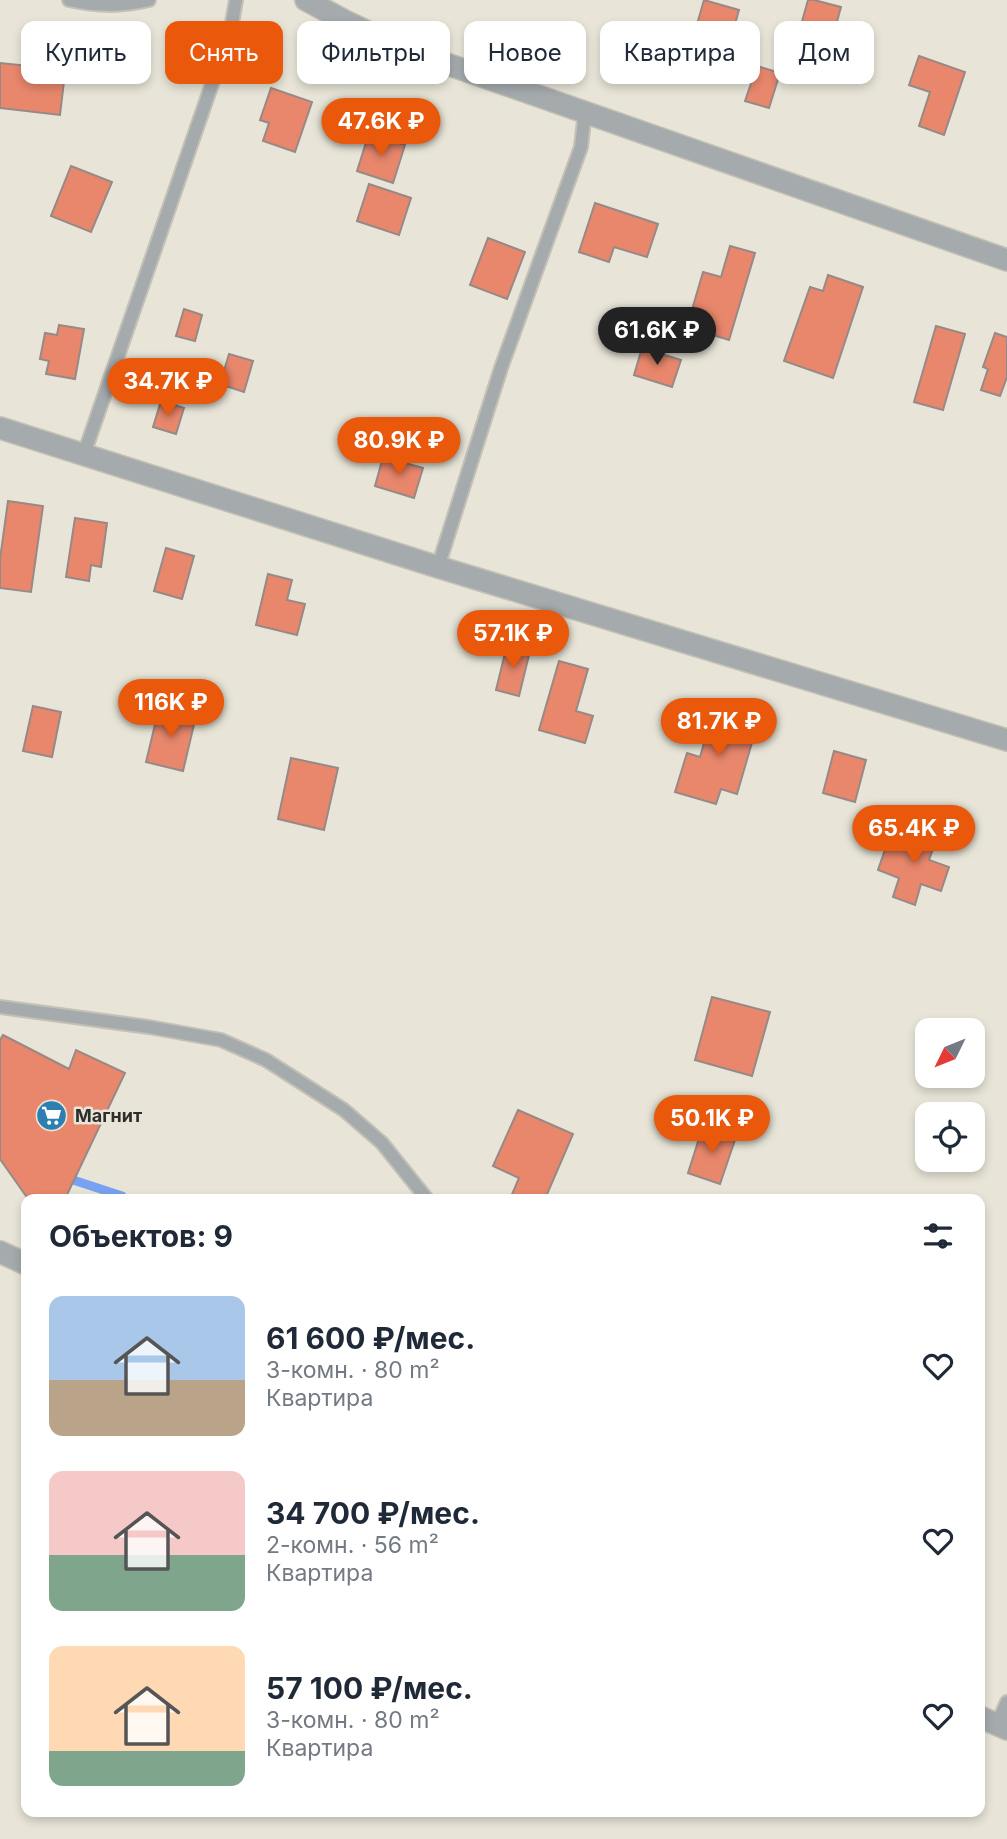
<!DOCTYPE html>
<html lang="ru">
<meta charset="utf-8">
<style>
body{margin:0;font-family:Inter,sans-serif;background:#f2f2f3;color:#1f2937;height:100vh;display:flex;flex-direction:column;font-size:26px;white-space:nowrap}
*{box-sizing:border-box;margin:0}
p{font-size:23px;color:#747a83}
.icon{flex:none;width:38px;height:38px;fill:none;stroke:currentColor;stroke-width:2;stroke-linecap:round;stroke-linejoin:round}
.map{position:relative;flex:1;overflow:hidden}
.drawer{position:absolute;left:21px;top:1194px;width:964px;height:623px;display:flex;flex-direction:column;background:#fff;border-radius:14px;box-shadow:0 4px 10px #0003}
.drawer>*{flex:none}
.top-card{position:absolute;left:21px;top:21px;width:966px;height:63px;display:flex;gap:14px}
.needle{width:46px;rotate:227deg}
.tools{position:absolute;left:915px;top:1018px;display:grid;gap:14px}
.tools a{display:grid;place-items:center;width:70px;height:70px;border-radius:14px;background:#fff;box-shadow:0 4px 10px #0003;font-size:35px}
.price{position:absolute;translate:-50% -60px;padding:0 16px;border-radius:24px;background:#ea580c;color:#fff;font-size:23px;line-height:46px;filter:drop-shadow(0 2px 4px #0008)}
.price::after{content:'';position:absolute;left:50%;top:42px;width:21px;height:16px;margin-left:-10px;background:inherit;clip-path:polygon(0 0,100% 0,50% 100%)}
.price.current{background:#222;color:#fff}
ul{padding:0;list-style:none}
li{display:flex;align-items:center;gap:21px;height:175px;padding:0 28px}
li span{display:grid;place-items:center;flex:none;width:196px;height:140px;border-radius:14px;color:#555}
li>.icon{margin-inline-start:auto}
span .icon{width:84px;height:84px;fill:#fffc;stroke-width:1}
li b{font-size:30px}
h2{display:flex;justify-content:space-between;align-items:center;height:84px;padding:0 28px;font-size:30px}
.chip{padding:0 24px;border-radius:14px;background:#fff;box-shadow:0 4px 10px #0003;font-size:24px;line-height:63px}
.chip.current{background:#ea580c;color:#fff}
.map>svg:first-child{display:block}
.lines{fill:none;stroke-linecap:round;stroke-linejoin:round}
.stream{stroke:#77a1f1;stroke-width:9}
.building{fill:#e9876c;stroke:#978986;stroke-width:2}
.service-casing{stroke:#c3c0b5;stroke-width:16}
.minor-casing{stroke:#c3c0b5;stroke-width:24}
.service{stroke:#a5abad;stroke-width:12}
.minor{stroke:#a5abad;stroke-width:21}
.labels{text-anchor:middle;stroke-width:5;stroke-linejoin:round;paint-order:stroke}
.poi-label{font-size:18px;font-weight:bold;fill:#2f2d29;stroke:#e8e5d8;text-anchor:start}
</style>
<div class="map">
<svg width="1007" height="1839" viewBox="0 0 1007 1839">
<rect width="100%" height="100%" fill="#e8e5d8"/>
<g class="lines">
<path class="stream" d="M64,1177L122,1196"/>
</g>
<g class="building">
<path d="M704,0L739,10L732,35L721,32L713,59L689,52Z"/>
<path d="M808,0H814L841,7L821,80L788,71Z"/>
<path d="M32,44L68,48L60,115L0,108V63L29,66Z"/>
<path d="M919,56L965,72L944,135L919,126L930,92L909,85Z"/>
<path d="M757,66L780,73L769,108L745,101Z"/>
<path d="M271,88L312,102L295,152L263,141L269,123L260,120Z"/>
<path d="M369,133L405,145L393,183L357,171Z"/>
<path d="M71,166L112,182L91,232L51,216Z"/>
<path d="M369,184L411,198L399,235L357,221Z"/>
<path d="M595,203L658,224L647,257L614,247L609,262L579,252Z"/>
<path d="M488,238L525,252L507,299L470,285Z"/>
<path d="M730,246L755,253L729,340L687,327L703,272L721,277Z"/>
<path d="M828,275L863,287L833,378L784,361L810,287L823,291Z"/>
<path d="M184,309L202,315L195,341L176,336Z"/>
<path d="M59,325L84,329L75,379L46,374L49,361L40,359L45,333L57,335Z"/>
<path d="M936,326L965,334L943,410L914,402Z"/>
<path d="M995,333L1007,337V377L1000,396L981,390L988,369L983,367Z"/>
<path d="M642,348L681,360L672,387L634,375Z"/>
<path d="M229,354L253,361L244,392L220,384Z"/>
<path d="M161,401L184,408L176,434L153,427Z"/>
<path d="M383,457L423,468L414,498L375,486Z"/>
<path d="M8,501L43,506L31,592L0,588V559Z"/>
<path d="M75,518L107,523L101,567L91,565L89,581L66,577Z"/>
<path d="M166,548L194,556L182,599L154,591Z"/>
<path d="M268,574L292,580L287,600L305,604L297,635L256,625Z"/>
<path d="M507,645L530,651L519,696L496,690Z"/>
<path d="M559,661L588,669L576,711L593,716L585,743L539,730Z"/>
<path d="M33,706L61,712L52,757L23,751Z"/>
<path d="M159,708L196,716L183,771L146,762Z"/>
<path d="M714,708L758,722L737,794L721,789L716,804L675,792L687,753L700,757Z"/>
<path d="M834,751L866,760L855,802L823,793Z"/>
<path d="M291,758L338,768L324,830L278,819Z"/>
<path d="M919,825L939,832L929,860L949,867L941,891L921,884L915,905L893,897L899,878L878,870L889,838L912,846Z"/>
<path d="M712,997L770,1012L752,1076L695,1060Z"/>
<path d="M3,1035L69,1069L76,1050L125,1073L65,1199H32L26,1196L0,1159V1040Z"/>
<path d="M518,1110L573,1134L545,1199H510L519,1178L493,1166Z"/>
<path d="M703,1126L736,1137L720,1184L688,1173Z"/>
</g>
<g class="lines">
<defs>
<g id="service">
<path d="M69,0C98,6 119,7 149,0"/>
<path d="M84,454L231,29L236,0"/>
<path d="M438,567L501,368L581,147L585,112"/>
<path d="M0,1007L149,1027L221,1040L266,1060L344,1110L382,1143L427,1199"/>
<path d="M997,1725L1007,1702"/>
</g>
<g id="minor">
<path d="M306,0L345,21L404,49L1007,260"/>
<path d="M0,428L438,567L1007,740"/>
<path d="M0,1252L26,1264"/>
<path d="M980,1717L1007,1729"/>
</g>
</defs>
<use href="#service" class="service-casing"/>
<use href="#minor" class="minor-casing"/>
<use href="#service" class="service"/>
<use href="#minor" class="minor"/>
</g>
<defs>
<symbol id="supermarket-disc" viewBox="-11 -11 22 22"><circle r="9.5" fill="#2d7fb0" stroke="#e8e5d8"/><path d="M-6-5.5h2.5l.6 2H6L4.5 2H-2.5L-4.4-4H-6ZM-1.5 3.2a1.3 1.3 0 1 0 .1 0ZM3 3.2a1.3 1.3 0 1 0 .1 0Z" fill="#fff"/></symbol>
</defs>
<g fill-rule="evenodd">
<use href="#supermarket-disc" x="34" y="1098" width="35" height="35"/>
</g>
<g class="labels">
<g class="poi-label">
<text x="75" y="1122">Магнит</text>
</g>
</g>
</svg>
<div class="tools">
<a><svg class="needle" viewBox="-14 -14 28 28"><path d="M0-13l5 13h-10z" fill="#e53935"/><path d="M0 13l5-13h-10z" fill="#747a83"/></svg></a>
<a><svg class="icon" aria-label="locate" viewBox="0 0 24 24"><circle cx="12" cy="12" r="6"/><path d="M12 2v4M12 18v4M2 12h4M18 12h4"/></svg></a>
</div>
<b class="price" style="left:381px;top:158px">47.6K ₽</b>
<b class="price current" style="left:657px;top:367px">61.6K ₽</b>
<b class="price" style="left:168px;top:418px">34.7K ₽</b>
<b class="price" style="left:399px;top:477px">80.9K ₽</b>
<b class="price" style="left:513px;top:670px">57.1K ₽</b>
<b class="price" style="left:171px;top:739px">116K ₽</b>
<b class="price" style="left:719px;top:758px">81.7K ₽</b>
<b class="price" style="left:914px;top:865px">65.4K ₽</b>
<b class="price" style="left:712px;top:1155px">50.1K ₽</b>
<div class="top-card">
<a class="chip">Купить</a>
<a class="chip current">Снять</a>
<a class="chip">Фильтры</a>
<a class="chip">Новое</a>
<a class="chip">Квартира</a>
<a class="chip">Дом</a>
</div>
<section class="drawer">
<h2>Объектов: 9<svg class="icon" aria-label="filters" viewBox="0 0 24 24"><path d="M4 7h16M4 17h16"/><circle cx="9" cy="7" r="2"/><circle cx="15" cy="17" r="2"/></svg></h2>
<ul>
<li><span style="background:linear-gradient(#a9c7e8 60%,#b9a48a 0)"><svg class="icon" aria-label="home" viewBox="0 0 24 24"><path d="M3 11l9-7 9 7M6 9v11h12V9"/></svg></span><div><b>61 600 ₽/мес.</b><p>3-комн. · 80 m²</p><p>Квартира</p></div><svg class="icon" aria-label="heart" viewBox="0 0 24 24"><path d="M12 20l-8-8c-3-5 5-10 8-4 3-6 11-1 8 4z"/></svg></li>
<li><span style="background:linear-gradient(#f6c9c9 60%,#7fa58c 0)"><svg class="icon" aria-label="home" viewBox="0 0 24 24"><path d="M3 11l9-7 9 7M6 9v11h12V9"/></svg></span><div><b>34 700 ₽/мес.</b><p>2-комн. · 56 m²</p><p>Квартира</p></div><svg class="icon" aria-label="heart" viewBox="0 0 24 24"><path d="M12 20l-8-8c-3-5 5-10 8-4 3-6 11-1 8 4z"/></svg></li>
<li><span style="background:linear-gradient(#ffd9b3 75%,#7fa58c 0)"><svg class="icon" aria-label="home" viewBox="0 0 24 24"><path d="M3 11l9-7 9 7M6 9v11h12V9"/></svg></span><div><b>57 100 ₽/мес.</b><p>3-комн. · 80 m²</p><p>Квартира</p></div><svg class="icon" aria-label="heart" viewBox="0 0 24 24"><path d="M12 20l-8-8c-3-5 5-10 8-4 3-6 11-1 8 4z"/></svg></li>
</ul>
</section>
</div>
